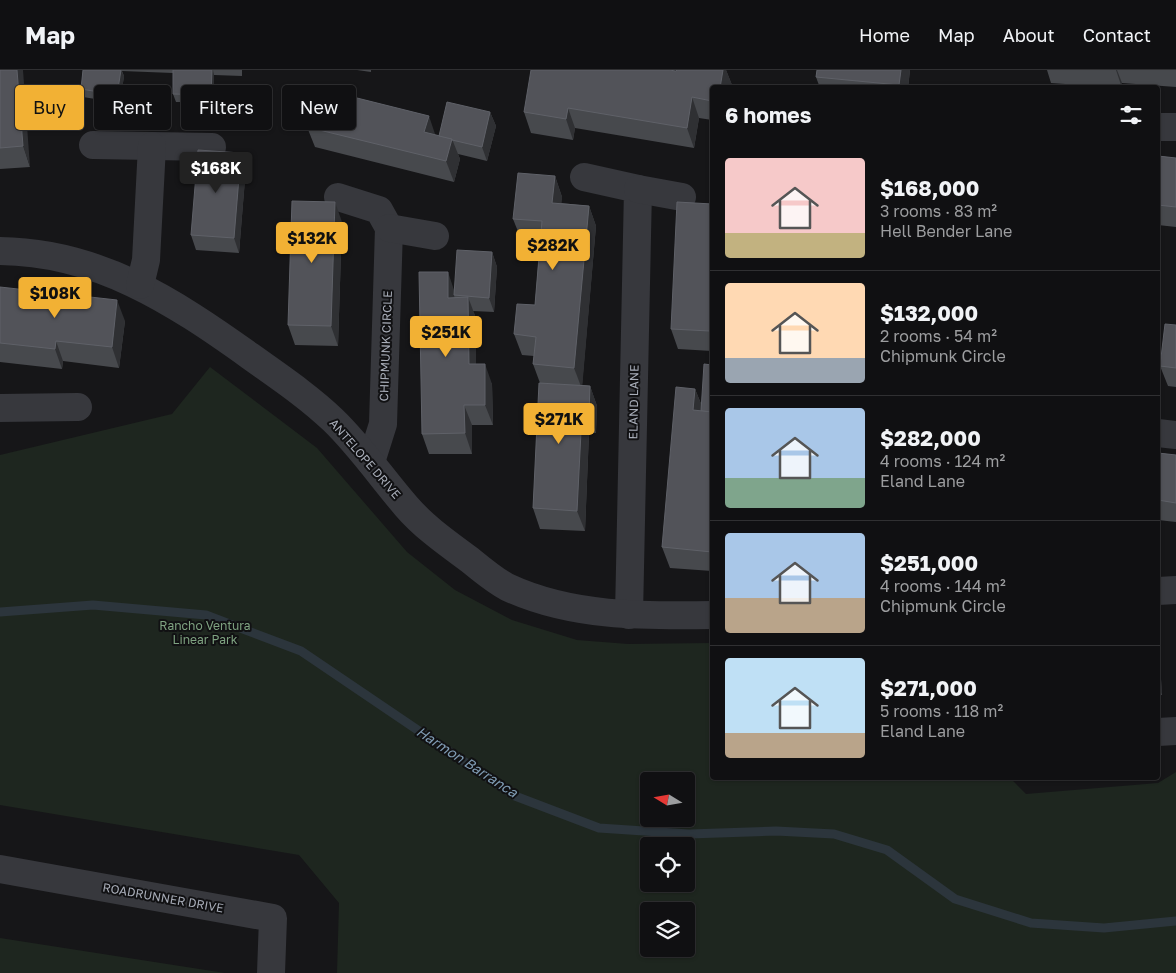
<!DOCTYPE html>
<meta charset="utf-8">
<style>
body{margin:0;font-family:"Golos Text",sans-serif;background:#1e1e20;color:#f1f3f6;height:100vh;display:flex;flex-direction:column;font-size:19px;white-space:nowrap}
*{box-sizing:border-box;margin:0}
p{font-size:16px;color:#9c9d9f}
.icon{flex:none;width:28px;height:28px;fill:none;stroke:currentColor;stroke-width:2;stroke-linecap:round;stroke-linejoin:round}
.map{position:relative;flex:1;overflow:hidden}
.panel{position:absolute;left:710px;top:15px;width:450px;height:695px;display:flex;flex-direction:column;background:#101012;border-radius:5px;box-shadow:0 1px 4px #0004,0 0 0 1px #303032}
.panel>*{flex:none}
.hud{position:absolute;left:15px;top:15px;width:475px;height:45px;display:flex;gap:10px}
.needle{width:32px;rotate:281deg}
.tools{position:absolute;left:640px;top:702px;display:grid;gap:10px}
.tools a{display:grid;place-items:center;width:55px;height:55px;border-radius:5px;background:#101012;box-shadow:0 1px 4px #0004,0 0 0 1px #303032;font-size:25px}
.price{position:absolute;translate:-50% -42px;padding:0 11px;border-radius:5px;background:#f2b134;color:#111;font-size:16px;line-height:32px;filter:drop-shadow(0 1px 2px #0008)}
.price::after{content:'';position:absolute;left:50%;top:30px;width:15px;height:11px;margin-left:-8px;background:inherit;clip-path:polygon(0 0,100% 0,50% 100%)}
.price.active{background:#222;color:#fff}
ul{padding:0;list-style:none}
li{display:flex;align-items:center;gap:15px;height:125px;padding:0 15px}
li+li{border-top:1px solid #303032}
li span{display:grid;place-items:center;flex:none;width:140px;height:100px;border-radius:5px;color:#555}
li>.icon{margin-inline-start:auto}
span .icon{width:60px;height:60px;fill:#fffc;stroke-width:1}
li b{font-size:21px}
h2{display:flex;justify-content:space-between;align-items:center;height:60px;padding:0 15px;font-size:21px}
.chip{padding:0 18px;border-radius:5px;background:#101012;box-shadow:0 1px 4px #0004,0 0 0 1px #303032;font-size:18px;line-height:45px}
.chip.active{background:#f2b134;color:#111}
header{display:flex;align-items:center;gap:30px;box-sizing:border-box;height:70px;padding:0 25px;background:#101012;border-bottom:1px solid #303032}
header strong{font-size:24px}
nav{display:flex;gap:28px;margin-inline-start:auto;font-size:18px}
.map>svg:first-child{display:block}
.green{fill:#1e261f;fill-rule:evenodd}
.lines{fill:none;stroke-linecap:round;stroke-linejoin:round}
.stream{stroke:#2c353c;stroke-width:9}
.minor{stroke:#37383d;stroke-width:28}
.wall{fill:#47494d}
.shaded-wall{fill:#2f3033}
.building{fill:#525359;stroke:#5f6168}
.labels{text-anchor:middle;stroke-width:4;stroke-linejoin:round;paint-order:stroke}
.street-label{font-size:12px;fill:#a8adb8;stroke:#111113}
.park-label{font-size:12px;fill:#7fa381;stroke:#111113}
.water-label{font-size:14px;font-style:italic;fill:#7f9bb3;stroke:#111113}
</style>
<header>
<strong>Map</strong>
<nav><a>Home</a><a>Map</a><a>About</a><a>Contact</a></nav>
</header>
<div class="map">
<svg width="1176" height="903" viewBox="0 0 1176 903">
<rect width="100%" height="100%" fill="#161618"/>
<g class="green">
<path d="M210,297L317,378L407,482L455,520L512,550L577,570L628,574L712,573V708H1010L1026,724L1158,713L1176,702V903H337L339,833L299,785L0,735V385L172,344ZM649,711H686V749H649ZM649,776H686V814H649ZM649,841H686V879H649Z"/>
<path d="M0,868L225,903H0Z"/>
</g>
<g class="lines">
<path class="stream" d="M0,542L93,535L206,545L301,581L515,726L599,758L689,764L776,761L834,764L887,780L955,829L1031,853L1104,858L1176,851"/>
<g class="minor">
<path d="M1158,57H1176"/>
<path d="M93,75L212,77"/>
<path d="M584,107L638,119L629,545"/>
<path d="M638,119L682,127"/>
<path d="M338,127L379,140L389,158L383,354L371,392"/>
<path d="M389,158L435,166"/>
<path d="M0,181C98,182 173,231 250,286C278,306 308,326 333,350C360,376 381,407 406,436C424,457 447,473 470,490C481,499 494,510 507,517C571,547 643,546 712,545"/>
<path d="M140,215L146,190L152,76"/>
<path d="M0,338L78,337"/>
<path d="M1158,363L1176,365"/>
<path d="M1158,521L1176,520"/>
<path d="M1158,662L1176,661"/>
<path d="M0,799L273,848L271,903"/>
</g>
</g>
<g class="wall">
<path d="M0,0L30,97L0,99Z"/>
<path d="M83,0H242V6L214,5V32H176L173,24V3L122,1L124,6L120,33L83,27L81,19Z"/>
<path d="M357,0H371V2Z"/>
<path d="M677,0H726L732,15L731,18H712V50L699,48L694,78L575,58L573,70L531,63L524,42L676,1Z"/>
<path d="M817,0H910L908,18H820L816,7Z"/>
<path d="M1047,0H1176V17L1122,13V18L1051,13Z"/>
<path d="M490,42L496,56L487,91L458,84L460,89L454,112L315,77L307,57L439,66Z"/>
<path d="M1158,86L1176,88V157L1158,155Z"/>
<path d="M246,97L239,183L196,180L191,165Z"/>
<path d="M555,106L562,127L561,133L589,136L596,156L582,315L590,316L597,336L596,363H589L585,461L540,459L533,438L540,313L533,294L534,286L522,285L514,264L535,235L540,171L521,169L513,149Z"/>
<path d="M712,134V281L678,279L671,259Z"/>
<path d="M342,152L338,276L295,275L288,255Z"/>
<path d="M492,182L497,197L494,242L473,241L476,248V294L492,314L493,355H472V384H429L422,364L454,219Z"/>
<path d="M0,217L125,251L119,298L63,291L62,299L0,292Z"/>
<path d="M1176,255V317L1168,316L1160,296Z"/>
<path d="M712,295V501L670,498L662,477L695,319L702,336Z"/>
<path d="M1158,383L1176,385V452L1158,450Z"/>
<path d="M1158,572L1159,577L1162,625H1158Z"/>
</g>
<g class="shaded-wall">
<path d="M17,0H23L30,97L23,76Z"/>
<path d="M121,0L124,6L120,33L117,25Z"/>
<path d="M212,0H213L214,5V32L211,25Z"/>
<path d="M723,0H726L732,15L731,18H720Z"/>
<path d="M901,0H910L908,18H900L899,15Z"/>
<path d="M1116,0H1117L1122,13V18Z"/>
<path d="M692,27L699,48L694,78L687,58Z"/>
<path d="M568,38L575,58L573,70L566,49Z"/>
<path d="M490,42L496,56L487,91L482,77Z"/>
<path d="M429,46L436,67L424,62Z"/>
<path d="M452,69L460,89L454,112L446,91Z"/>
<path d="M241,83L246,97L239,183L234,168Z"/>
<path d="M555,106L562,127L560,153L552,133Z"/>
<path d="M335,132L342,152L338,276L331,256Z"/>
<path d="M589,136L596,156L582,319L574,298Z"/>
<path d="M492,182L497,197L494,242L489,228Z"/>
<path d="M448,202L455,223L454,225L455,230L448,228Z"/>
<path d="M712,219V267L710,261Z"/>
<path d="M468,227L476,248V315L469,294Z"/>
<path d="M117,230L125,251L119,298L112,277Z"/>
<path d="M56,271L63,291L62,299L55,279Z"/>
<path d="M485,294L492,314L493,355L485,335Z"/>
<path d="M590,316L597,336L596,363L589,343Z"/>
<path d="M695,319L703,339V341L693,340Z"/>
<path d="M464,335L472,355V384L465,363Z"/>
<path d="M582,342L589,363L585,461L577,441Z"/>
<path d="M1158,572L1159,577L1162,625L1158,614Z"/>
</g>
<g class="building">
<path d="M0,0H17L23,76L0,78Z"/>
<path d="M83,0H121L117,25L81,19Z"/>
<path d="M173,0H212L211,25L173,24Z"/>
<path d="M531,0H669L676,1L677,0H723L720,18H712V31L692,27L687,58L568,38L566,49L524,42Z"/>
<path d="M817,0H901L899,15L816,7Z"/>
<path d="M317,18L429,46L424,62L452,69L446,91L307,57Z"/>
<path d="M447,32L490,42L482,77L452,70V69L439,66Z"/>
<path d="M198,80L241,83L234,168L191,165Z"/>
<path d="M1158,86L1176,88V137L1158,135Z"/>
<path d="M518,103L555,106L552,133L589,136L574,298L533,294L536,267L514,264L517,234L535,235L542,151L513,149Z"/>
<path d="M292,131L335,132L331,256L288,255Z"/>
<path d="M677,132L712,134V219L710,261L671,259Z"/>
<path d="M457,180L492,182L489,228L454,225Z"/>
<path d="M419,202H448V228L468,227L469,294H485V335H464L465,363L422,364Z"/>
<path d="M0,217L117,230L112,277L56,271L55,279L0,273Z"/>
<path d="M1165,254L1176,255V298L1160,296Z"/>
<path d="M704,294L712,295V342L701,341Z"/>
<path d="M539,313L590,316L589,343L582,342L577,441L533,438Z"/>
<path d="M676,317L695,319L693,340L712,342V397L711,414L712,415V482L662,477Z"/>
<path d="M1158,383L1176,385V433L1158,430Z"/>
</g>
<g class="labels">
<g class="street-label">
<text transform="translate(386 276) rotate(-88)" y="4">CHIPMUNK CIRCLE</text>
<text transform="translate(634 332) rotate(-89)" y="4">ELAND LANE</text>
<text transform="translate(365 389) rotate(49)" y="4">ANTELOPE DRIVE</text>
<text transform="translate(163 828) rotate(10)" y="4">ROADRUNNER DRIVE</text>
</g>
<g class="park-label">
<text x="205" y="560">Rancho Ventura<tspan x="205" dy="14">Linear Park</tspan></text>
</g>
<g class="water-label">
<text transform="translate(467 692) rotate(33)" y="5">Harmon Barranca</text>
</g>
</g>
</svg>
<div class="tools">
<a><svg class="needle" viewBox="-14 -14 28 28"><path d="M0-13l5 13h-10z" fill="#e53935"/><path d="M0 13l5-13h-10z" fill="#9c9d9f"/></svg></a>
<a><svg class="icon" aria-label="locate" viewBox="0 0 24 24"><circle cx="12" cy="12" r="6"/><path d="M12 2v4M12 18v4M2 12h4M18 12h4"/></svg></a>
<a><svg class="icon" aria-label="layers" viewBox="0 0 24 24"><path d="M12 4l9 5-9 5-9-5zM3 14l9 5 9-5"/></svg></a>
</div>
<b class="price active" style="left:216px;top:124px">$168K</b>
<b class="price" style="left:312px;top:194px">$132K</b>
<b class="price" style="left:553px;top:201px">$282K</b>
<b class="price" style="left:55px;top:249px">$108K</b>
<b class="price" style="left:446px;top:288px">$251K</b>
<b class="price" style="left:559px;top:375px">$271K</b>
<div class="hud">
<a class="chip active">Buy</a>
<a class="chip">Rent</a>
<a class="chip">Filters</a>
<a class="chip">New</a>
</div>
<section class="panel">
<h2>6 homes<svg class="icon" aria-label="filters" viewBox="0 0 24 24"><path d="M4 7h16M4 17h16"/><circle cx="9" cy="7" r="2"/><circle cx="15" cy="17" r="2"/></svg></h2>
<ul>
<li><span style="background:linear-gradient(#f6c9c9 75%,#c2b280 0)"><svg class="icon" aria-label="home" viewBox="0 0 24 24"><path d="M3 11l9-7 9 7M6 9v11h12V9"/></svg></span><div><b>$168,000</b><p>3 rooms · 83 m²</p><p>Hell Bender Lane</p></div></li>
<li><span style="background:linear-gradient(#ffd9b3 75%,#9aa5b1 0)"><svg class="icon" aria-label="home" viewBox="0 0 24 24"><path d="M3 11l9-7 9 7M6 9v11h12V9"/></svg></span><div><b>$132,000</b><p>2 rooms · 54 m²</p><p>Chipmunk Circle</p></div></li>
<li><span style="background:linear-gradient(#a9c7e8 70%,#7fa58c 0)"><svg class="icon" aria-label="home" viewBox="0 0 24 24"><path d="M3 11l9-7 9 7M6 9v11h12V9"/></svg></span><div><b>$282,000</b><p>4 rooms · 124 m²</p><p>Eland Lane</p></div></li>
<li><span style="background:linear-gradient(#a9c7e8 65%,#b9a48a 0)"><svg class="icon" aria-label="home" viewBox="0 0 24 24"><path d="M3 11l9-7 9 7M6 9v11h12V9"/></svg></span><div><b>$251,000</b><p>4 rooms · 144 m²</p><p>Chipmunk Circle</p></div></li>
<li><span style="background:linear-gradient(#bfe0f5 75%,#b9a48a 0)"><svg class="icon" aria-label="home" viewBox="0 0 24 24"><path d="M3 11l9-7 9 7M6 9v11h12V9"/></svg></span><div><b>$271,000</b><p>5 rooms · 118 m²</p><p>Eland Lane</p></div></li>
</ul>
</section>
</div>
